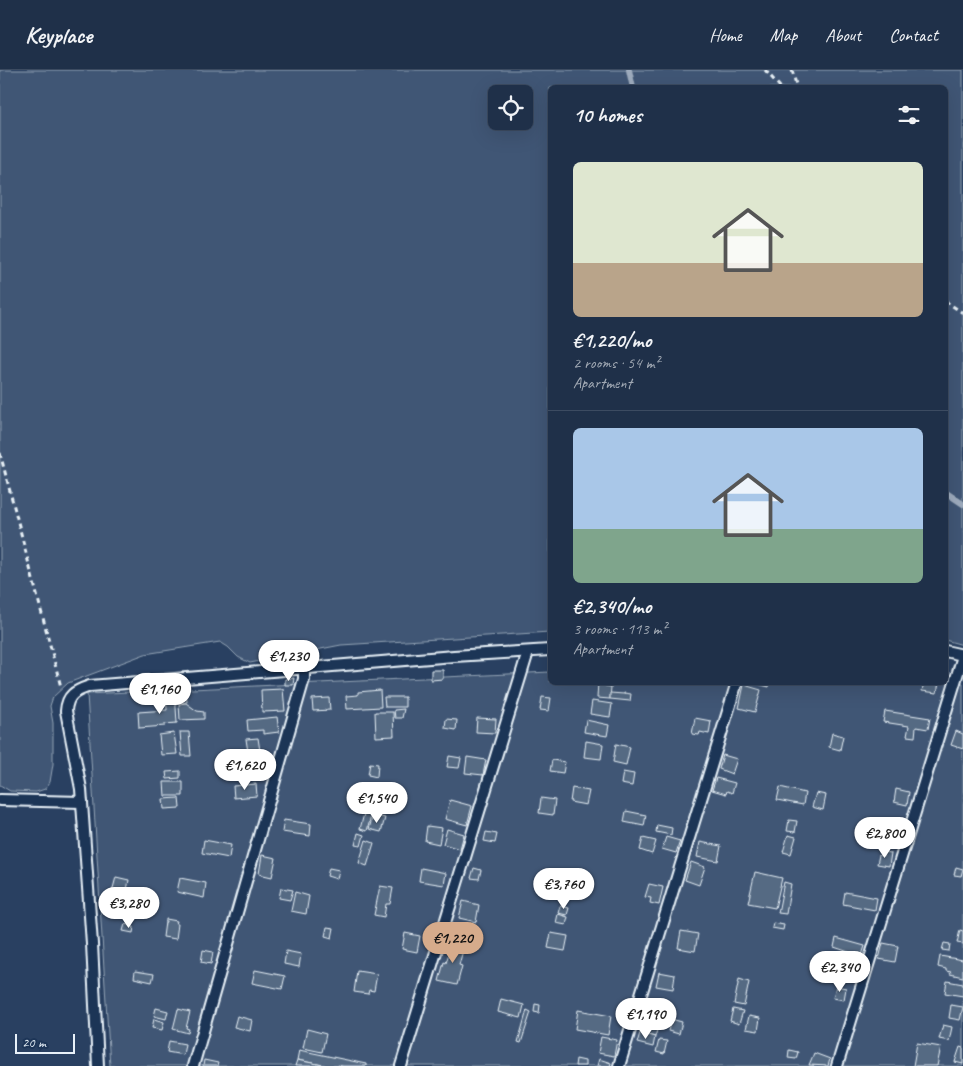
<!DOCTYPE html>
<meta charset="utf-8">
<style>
body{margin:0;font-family:Caveat,sans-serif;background:#273850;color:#f1f3f6;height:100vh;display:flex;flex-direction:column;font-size:19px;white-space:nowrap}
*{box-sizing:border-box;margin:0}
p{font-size:16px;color:#a1a9b4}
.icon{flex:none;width:28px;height:28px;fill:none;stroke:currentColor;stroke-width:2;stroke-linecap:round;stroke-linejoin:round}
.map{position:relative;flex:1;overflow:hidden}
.details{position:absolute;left:548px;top:15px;width:400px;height:600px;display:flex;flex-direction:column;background:#1f3049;border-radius:8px;box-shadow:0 5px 20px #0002,0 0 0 1px #3c4b61}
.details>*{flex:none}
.buttons{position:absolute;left:488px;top:15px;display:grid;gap:10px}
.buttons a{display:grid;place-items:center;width:45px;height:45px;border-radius:8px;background:#1f3049;box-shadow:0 5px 20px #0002,0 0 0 1px #3c4b61;font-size:25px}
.scale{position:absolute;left:15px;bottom:12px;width:60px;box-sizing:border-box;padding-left:5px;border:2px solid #e8f1f8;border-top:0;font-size:14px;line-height:18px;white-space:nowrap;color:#e8f1f8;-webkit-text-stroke:4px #1d3557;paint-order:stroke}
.price{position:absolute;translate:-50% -42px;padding:0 11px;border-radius:18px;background:#fff;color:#222;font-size:16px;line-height:32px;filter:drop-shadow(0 1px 2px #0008)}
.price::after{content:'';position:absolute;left:50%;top:30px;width:15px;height:11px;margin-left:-8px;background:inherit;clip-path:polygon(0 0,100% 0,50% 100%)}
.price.selected{background:#d6ab8b;color:#111}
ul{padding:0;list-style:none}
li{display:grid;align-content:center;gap:10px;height:265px;padding:0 25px}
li+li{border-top:1px solid #3c4b61}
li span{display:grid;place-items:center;height:155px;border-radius:8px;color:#555}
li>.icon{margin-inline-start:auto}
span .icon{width:90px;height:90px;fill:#fffc;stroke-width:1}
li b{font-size:21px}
h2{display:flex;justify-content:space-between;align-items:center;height:60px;padding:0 25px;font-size:21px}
header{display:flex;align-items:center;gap:30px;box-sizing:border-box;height:70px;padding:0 25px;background:#1f3049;border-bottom:1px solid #3c4b61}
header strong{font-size:24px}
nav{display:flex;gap:28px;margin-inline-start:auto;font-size:18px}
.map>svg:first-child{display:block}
.green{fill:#415774;stroke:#94a4b6;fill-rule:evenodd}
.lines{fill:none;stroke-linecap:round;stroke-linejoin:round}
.stream{stroke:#9dabbd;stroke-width:6}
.building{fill:#556a83;stroke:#e8f1f8}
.service-casing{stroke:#e8f1f8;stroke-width:14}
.path{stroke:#e8f1f8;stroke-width:3;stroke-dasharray:5 4;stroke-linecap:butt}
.service{stroke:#1d3557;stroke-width:10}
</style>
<header>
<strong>Keyplace</strong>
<nav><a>Home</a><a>Map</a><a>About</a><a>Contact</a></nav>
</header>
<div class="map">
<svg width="963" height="996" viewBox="0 0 963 996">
<rect width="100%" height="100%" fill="#294061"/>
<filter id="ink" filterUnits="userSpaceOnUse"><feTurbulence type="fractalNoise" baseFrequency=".02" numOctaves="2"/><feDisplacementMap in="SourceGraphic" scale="10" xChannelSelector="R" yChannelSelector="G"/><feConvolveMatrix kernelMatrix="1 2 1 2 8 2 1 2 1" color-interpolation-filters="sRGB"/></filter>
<g filter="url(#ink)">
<g class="green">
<path d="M0,0H963V575L945,570V18H550V562L341,575L250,593L238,587L228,577L220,572L145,584L68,613L53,627L50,636L53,653V694L50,712L45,719L36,722L10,721L0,715ZM496,24H524V51H496Z"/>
<path d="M550,602V612H945V609L963,613V996H110L87,624Z"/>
</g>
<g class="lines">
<g class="stream">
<path d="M629,0L633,18"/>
<path d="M945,422L963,434"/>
</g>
</g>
<g class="building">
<path d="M431,600H443V609L431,610Z"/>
<path d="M294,608L293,615H285V609Z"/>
<path d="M598,612H605V616L611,617L610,629L597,628Z"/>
<path d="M750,612H770L769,617Z"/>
<path d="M924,612H939L937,623L922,621Z"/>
<path d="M744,615L761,620L755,642L739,638Z"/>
<path d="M186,617L187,632L179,633L178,618Z"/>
<path d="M283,619L285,641L262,642L261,620Z"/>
<path d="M380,620L381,637L347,639L346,626L358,625V622Z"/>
<path d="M175,622L177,653L165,654V656L139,658L138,642L167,640L166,623Z"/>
<path d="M610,623L624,624V623L631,624L630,631L610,629Z"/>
<path d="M384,627H405V637H385Z"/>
<path d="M542,627L551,628L549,641L540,640Z"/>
<path d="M329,628L330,640L313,641L312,629Z"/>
<path d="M592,631L612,634L610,647L590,644Z"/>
<path d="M186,633L197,641L204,642V649L180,650L179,634Z"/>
<path d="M404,639L402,648H395L394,640Z"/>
<path d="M885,641L930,648L928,659L916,657L915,667L907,666L909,656L883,652Z"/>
<path d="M375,642H393L394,666L376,667Z"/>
<path d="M277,647L279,662L263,664V660L248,661L247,650Z"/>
<path d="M477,648L496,649L495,663L476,662Z"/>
<path d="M695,648L711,651L709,664L700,662L699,665L692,664Z"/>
<path d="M446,649L457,650L456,660L445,658Z"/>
<path d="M586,650L609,655L607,666L584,662Z"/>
<path d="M956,661L963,664V679L951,675Z"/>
<path d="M180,662H189L191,686H182Z"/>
<path d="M174,663L177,684L161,685L159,665Z"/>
<path d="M832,663L843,666L840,680L829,677Z"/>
<path d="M258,668L260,681L248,682L246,669Z"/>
<path d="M586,671L603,674L601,689L584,687Z"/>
<path d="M616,674L630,677L626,695L613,692Z"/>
<path d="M723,685L737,689L732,704L719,699Z"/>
<path d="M449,686L461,688L459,698L447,697Z"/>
<path d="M467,687L486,690L483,705L465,703Z"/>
<path d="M552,690L565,692L563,703L550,701Z"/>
<path d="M370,693L378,694L377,707L368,705Z"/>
<path d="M180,701V708L167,709L166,702Z"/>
<path d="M623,702L634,704L632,716L621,714Z"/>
<path d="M716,708L735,713L732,723L727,721L726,724L712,720Z"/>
<path d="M164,712H183V726H165Z"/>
<path d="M256,714L257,726L234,728L233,716Z"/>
<path d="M780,717L805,723L803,735L777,730Z"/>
<path d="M572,718L589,721L586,735L570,732Z"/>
<path d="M896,719L909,722L907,735L894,732Z"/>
<path d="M381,723L386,724L383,745L377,744Z"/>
<path d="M816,723L826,725L823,740L812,737Z"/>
<path d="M179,728L180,738L164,739L163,729Z"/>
<path d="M541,728L555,730L553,745L539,743Z"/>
<path d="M450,730L472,736L467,755L445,749Z"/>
<path d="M365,740L372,742L367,761L360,759Z"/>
<path d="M626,741L646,745L644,756L624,752Z"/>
<path d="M373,745L385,748L381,762L369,759Z"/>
<path d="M284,750L311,754L310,766L282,762Z"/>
<path d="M789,750L797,751L795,762L787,761Z"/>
<path d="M657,755L672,758L671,765L656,762Z"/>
<path d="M427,756L442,758L439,774L425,771Z"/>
<path d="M447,759L464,764L460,779L443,774Z"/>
<path d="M486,762L497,764L495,773L484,771Z"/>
<path d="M358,763L364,765L361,776L355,775Z"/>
<path d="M788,765L796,767L791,784L783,782Z"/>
<path d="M666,767L680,771L676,783L662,779Z"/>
<path d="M643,768L656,771L652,784L640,780Z"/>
<path d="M204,770L231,775L229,788L202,783Z"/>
<path d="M366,770L374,773L367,796L359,793Z"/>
<path d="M700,772L721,776L718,791L697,787Z"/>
<path d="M884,782L891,783L889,796L877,794L879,785L883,786Z"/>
<path d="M262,785L276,788L272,807L259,804Z"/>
<path d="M691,792L705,797L699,815L685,810Z"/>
<path d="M956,797L963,799L961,806L954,805Z"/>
<path d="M329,798L339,800L337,809L327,806Z"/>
<path d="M421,798L446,803L444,815L419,811Z"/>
<path d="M474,798L481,800L479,809L471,808Z"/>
<path d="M755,802L782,808L775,838L748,833Z"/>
<path d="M116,807L129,810L125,830L111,826Z"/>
<path d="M180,808L206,813L204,828L177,822Z"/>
<path d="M784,812L791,814L786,844L778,843Z"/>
<path d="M649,814L663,817L659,835L650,833L651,828L645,827Z"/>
<path d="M380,816L393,818L390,834H386L384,847L374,845Z"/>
<path d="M281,818L293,820L290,830L279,828Z"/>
<path d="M295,822L309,826L306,844L291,841Z"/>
<path d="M845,822L877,828L875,840L843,834Z"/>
<path d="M463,831L479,835L476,852L459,848Z"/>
<path d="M560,836L569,838L567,845L558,843Z"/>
<path d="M558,844L568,847L566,855L556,853Z"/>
<path d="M166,849L177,851L176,854H178L176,869L163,867L165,852H166Z"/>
<path d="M773,853L784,855L783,860L772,858Z"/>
<path d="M125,854L134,857L133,863L123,861Z"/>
<path d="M327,857L334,858L332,868L325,866Z"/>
<path d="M960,860L963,861V874L957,873Z"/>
<path d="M681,861L698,864L695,881L678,878Z"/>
<path d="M405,863L420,866L417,882L402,879Z"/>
<path d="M551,863L568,866L565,881L548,878Z"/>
<path d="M836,868L865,876L862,885H860L859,888L848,884L849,882L834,877Z"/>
<path d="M453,869L465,873L459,895L462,896L457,915L439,911L444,892L446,893Z"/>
<path d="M883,873L898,876L895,892L879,889Z"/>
<path d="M944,873L950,874L949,881L942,880Z"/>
<path d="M203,880L213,882L211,894L201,892Z"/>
<path d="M286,881L301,884L299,897L284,894Z"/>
<path d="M940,886L963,890V907L950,904L951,902L946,901V899L938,897Z"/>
<path d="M255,900L285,906L282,919L252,913Z"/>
<path d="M135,901L154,904L152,912L134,908Z"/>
<path d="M357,901L377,904L374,921L369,920L368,924L354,922Z"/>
<path d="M659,902L675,905L673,919L656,916Z"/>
<path d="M739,909L749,912L744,936L734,934Z"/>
<path d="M947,911L963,914V926L945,923Z"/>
<path d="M836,916L846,918L844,930L833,928Z"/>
<path d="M501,929L524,935L521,948L498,942Z"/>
<path d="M535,934L540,935L539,943L534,942Z"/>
<path d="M951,935L963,937L960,950L949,948Z"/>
<path d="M156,938L168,941L166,949L154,946Z"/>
<path d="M178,939L190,942L186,958L189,959L188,963L173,959Z"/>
<path d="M733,939L743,941L739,954L730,951Z"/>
<path d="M527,940L531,942L521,973L518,972Z"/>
<path d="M578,940L611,946L608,965L575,959Z"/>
<path d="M237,946L252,950L250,961L234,957Z"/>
<path d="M749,946L760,948L758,961L746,959Z"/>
<path d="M154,949L164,952L162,960L152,958Z"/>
<path d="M671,949L682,952L679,964L668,961Z"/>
<path d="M643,953L658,957L655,967L640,963Z"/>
<path d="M943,955L952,957L949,971L939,969Z"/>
<path d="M307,959L326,964L322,982L303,978Z"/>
<path d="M640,963L655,967L653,977L637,973Z"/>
<path d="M601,967L617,970L614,986L598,983Z"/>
<path d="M659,970L667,971L664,984L656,982Z"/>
<path d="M169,971L185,974L183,985L167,982Z"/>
<path d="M917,973L941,977L937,996H913Z"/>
<path d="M960,977L963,978V994L955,992Z"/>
<path d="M299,980L366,994V996H343L338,995V996H328L297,990Z"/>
<path d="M789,980L798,982L796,989L788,988Z"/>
<path d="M814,983L830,989L828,996L809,995Z"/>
<path d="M576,989L585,991V996H575Z"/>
<path d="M599,989L611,993L610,996H597Z"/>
<path d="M204,990L218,993L217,996H203Z"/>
<path d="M297,990L328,996H295Z"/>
</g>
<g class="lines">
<defs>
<g id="service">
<path d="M945,581L963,585"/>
<path d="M0,730L82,732"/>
<path d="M98,996L92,874L81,719L66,641C67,625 75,621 90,616L454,586L550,580"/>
<path d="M193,996L304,609V599"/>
<path d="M401,996L528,582"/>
<path d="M619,996L737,612"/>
<path d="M837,996L963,586"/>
</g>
</defs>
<use href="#service" class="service-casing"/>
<g class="path">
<path d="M765,0L781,18"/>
<path d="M792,0L797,18"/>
<path d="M945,231L963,243"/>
<path d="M0,383L61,617"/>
</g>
<use href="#service" class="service"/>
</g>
</g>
</svg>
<div class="buttons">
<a><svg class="icon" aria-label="locate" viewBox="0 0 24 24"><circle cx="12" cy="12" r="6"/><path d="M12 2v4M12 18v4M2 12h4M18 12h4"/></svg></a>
</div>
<div class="scale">20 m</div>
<b class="price" style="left:289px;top:612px">€1,230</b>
<b class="price" style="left:160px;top:645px">€1,160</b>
<b class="price" style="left:245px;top:721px">€1,620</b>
<b class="price" style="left:377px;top:754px">€1,540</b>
<b class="price" style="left:885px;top:789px">€2,800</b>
<b class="price" style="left:564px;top:840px">€3,760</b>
<b class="price" style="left:129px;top:859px">€3,280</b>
<b class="price selected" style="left:453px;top:894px">€1,220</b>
<b class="price" style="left:840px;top:923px">€2,340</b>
<b class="price" style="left:646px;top:970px">€1,190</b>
<section class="details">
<h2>10 homes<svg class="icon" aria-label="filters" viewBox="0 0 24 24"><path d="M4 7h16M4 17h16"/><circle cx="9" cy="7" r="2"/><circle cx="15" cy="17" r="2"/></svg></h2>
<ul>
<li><span style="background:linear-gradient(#dfe7d0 65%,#b9a48a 0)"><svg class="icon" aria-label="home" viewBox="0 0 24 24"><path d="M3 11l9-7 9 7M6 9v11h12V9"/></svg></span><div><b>€1,220/mo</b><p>2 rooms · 54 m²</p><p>Apartment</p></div></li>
<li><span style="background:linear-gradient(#a9c7e8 65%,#7fa58c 0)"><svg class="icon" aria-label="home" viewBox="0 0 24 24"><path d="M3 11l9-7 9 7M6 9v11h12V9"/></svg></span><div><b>€2,340/mo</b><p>3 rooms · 113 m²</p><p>Apartment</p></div></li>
</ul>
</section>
</div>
